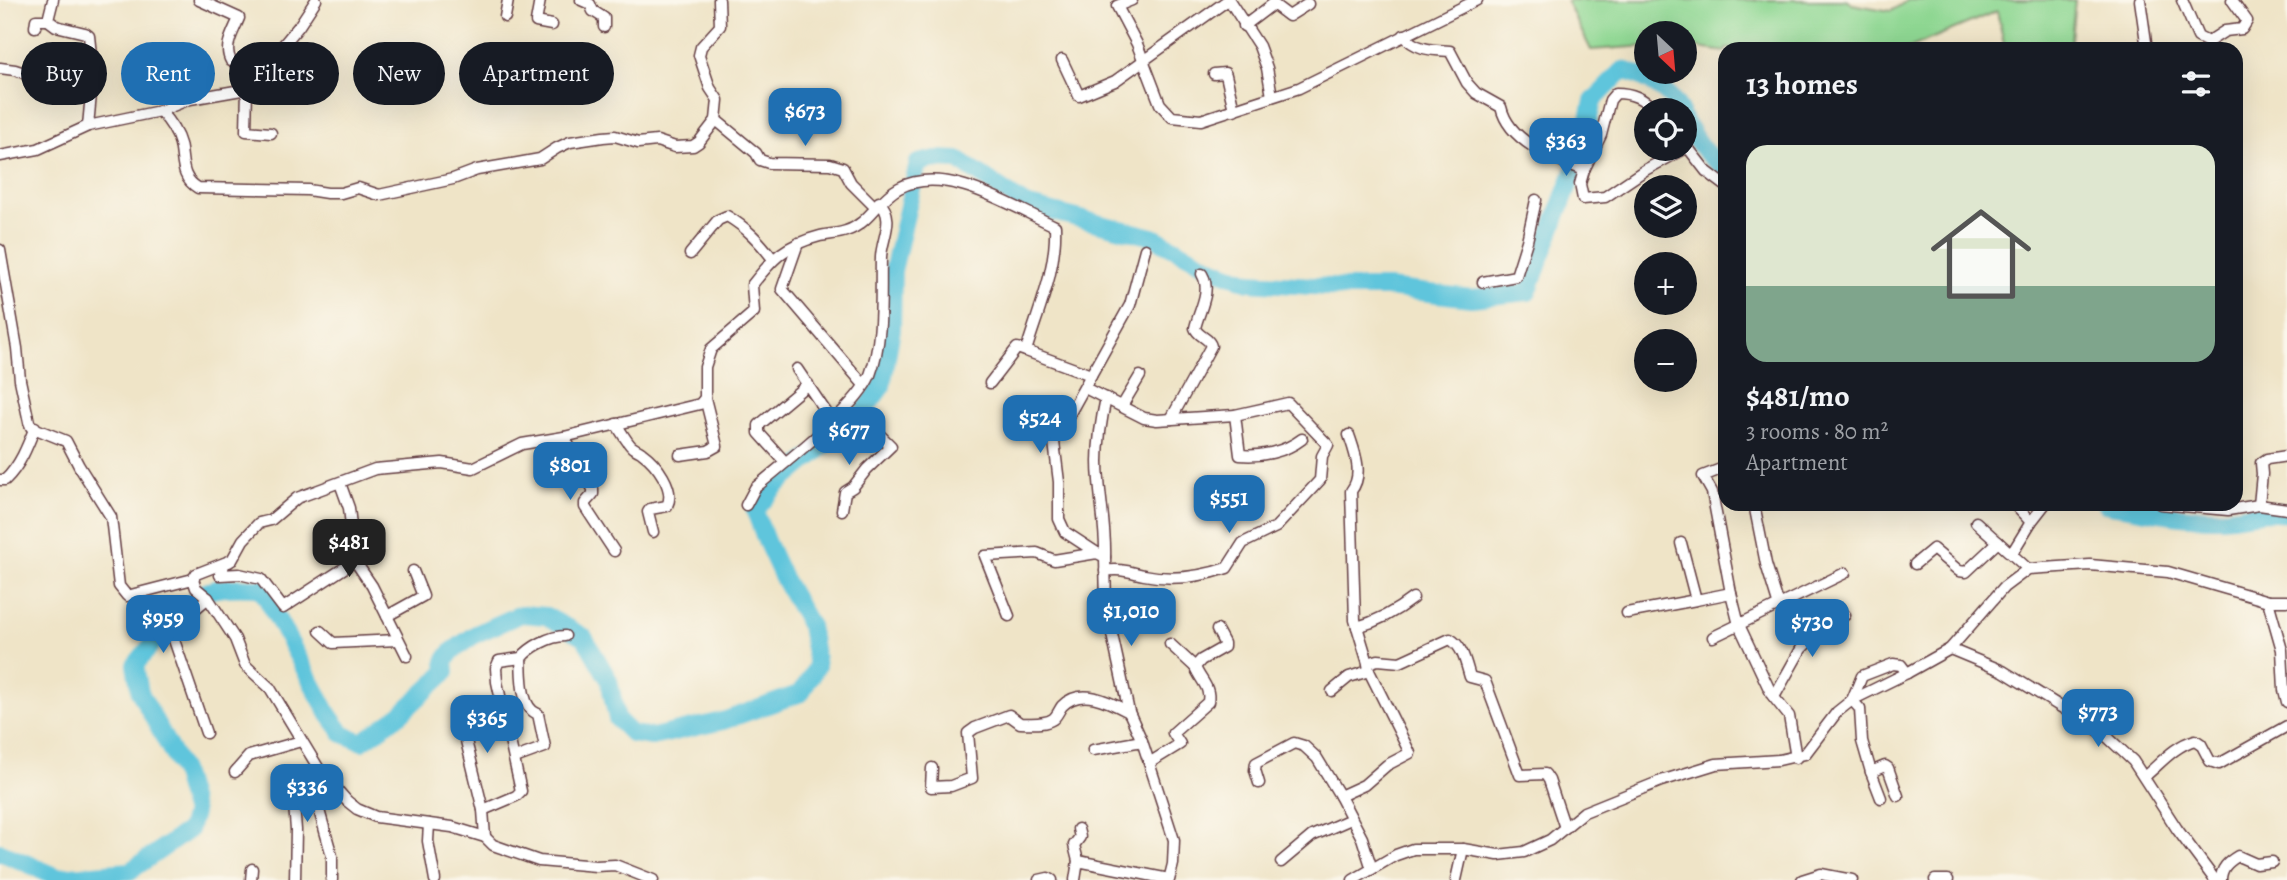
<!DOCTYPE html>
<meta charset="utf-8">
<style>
body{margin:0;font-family:Alegreya,serif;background:#242831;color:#f1f3f6;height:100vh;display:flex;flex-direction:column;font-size:26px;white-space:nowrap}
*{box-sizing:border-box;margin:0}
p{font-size:23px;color:#9ea1a6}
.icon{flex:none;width:38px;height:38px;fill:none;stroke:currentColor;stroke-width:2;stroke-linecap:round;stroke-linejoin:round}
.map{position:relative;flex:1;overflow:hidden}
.side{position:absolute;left:1718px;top:42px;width:525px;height:469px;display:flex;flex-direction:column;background:#171b24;border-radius:21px;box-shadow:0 7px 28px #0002}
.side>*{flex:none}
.guide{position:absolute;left:21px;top:42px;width:665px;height:63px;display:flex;gap:14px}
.needle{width:46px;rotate:154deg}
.controls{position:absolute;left:1634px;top:21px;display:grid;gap:14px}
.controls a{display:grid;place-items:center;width:63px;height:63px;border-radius:50%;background:#171b24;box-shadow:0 7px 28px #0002;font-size:35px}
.price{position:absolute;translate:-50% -60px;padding:0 16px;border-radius:14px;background:#1f6fb2;color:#fff;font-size:23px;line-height:46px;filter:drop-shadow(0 2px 4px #0008)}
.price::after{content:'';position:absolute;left:50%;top:42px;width:21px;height:16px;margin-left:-10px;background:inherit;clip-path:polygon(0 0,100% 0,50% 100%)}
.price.active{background:#222;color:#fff}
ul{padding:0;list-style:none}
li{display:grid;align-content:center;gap:14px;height:371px;padding:0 28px}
li span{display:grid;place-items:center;height:217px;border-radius:21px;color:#555}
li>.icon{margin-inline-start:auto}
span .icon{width:126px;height:126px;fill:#fffc;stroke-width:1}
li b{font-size:30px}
h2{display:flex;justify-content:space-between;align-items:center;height:84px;padding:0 28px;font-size:30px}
.chip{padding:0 24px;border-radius:32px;background:#171b24;box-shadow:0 7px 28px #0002;font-size:24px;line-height:63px}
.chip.active{background:#1f6fb2;color:#fff}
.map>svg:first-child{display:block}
.green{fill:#8ed792;stroke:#6c7b5e;stroke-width:2}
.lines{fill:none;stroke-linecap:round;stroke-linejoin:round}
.river{stroke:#5fc5dc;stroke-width:18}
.minor-casing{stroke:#633d42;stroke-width:13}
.minor{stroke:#fff;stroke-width:10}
</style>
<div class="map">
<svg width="2287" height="880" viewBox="0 0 2287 880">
<rect width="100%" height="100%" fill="#fbf7ec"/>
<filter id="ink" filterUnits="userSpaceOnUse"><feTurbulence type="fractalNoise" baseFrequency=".0143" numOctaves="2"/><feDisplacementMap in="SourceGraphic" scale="14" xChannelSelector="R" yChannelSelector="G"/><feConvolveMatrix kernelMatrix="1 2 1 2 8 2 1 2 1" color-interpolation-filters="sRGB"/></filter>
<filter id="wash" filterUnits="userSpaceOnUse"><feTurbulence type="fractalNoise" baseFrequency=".00686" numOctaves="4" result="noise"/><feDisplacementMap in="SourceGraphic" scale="28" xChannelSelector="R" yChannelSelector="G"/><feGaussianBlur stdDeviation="1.57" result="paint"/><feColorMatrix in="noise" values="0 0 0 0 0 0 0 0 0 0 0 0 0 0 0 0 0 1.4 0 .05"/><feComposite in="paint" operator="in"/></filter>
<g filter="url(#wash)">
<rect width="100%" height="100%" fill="#efe4c7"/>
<path class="green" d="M1570,0H1846L1852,4L1891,11L1908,0H2075L2070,49H2005L1997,11L1907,49H1726L1725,52L1685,46V33H1647V46L1591,50L1567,2Z"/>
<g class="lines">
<g class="river">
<path d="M1685,121C1697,142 1704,155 1726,168"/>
<path d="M2105,504C2143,510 2183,519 2221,518C2244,517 2264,509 2287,513"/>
<path d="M0,852L58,877L130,871L189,830L194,813L182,771L140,693L135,665C152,645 187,596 212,590C228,586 245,588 261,588L329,715L343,734L362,742L401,714L446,672L445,661L452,651L476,634L521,614L546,616L584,637L609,680L617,719L632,734L652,737L723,721L801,693L817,666L810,626L783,578L766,541L755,511L776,486L862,414L882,386L892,329L893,271L918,163L936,159L958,160L1025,205L1153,237L1214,269L1249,282L1345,288H1388L1471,298L1528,292L1580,156L1593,101L1623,70C1643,75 1670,91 1680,110"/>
</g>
</g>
</g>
<g filter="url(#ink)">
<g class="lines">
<defs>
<g id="minor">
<path d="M53,0L48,20L56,26L85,33L89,36L93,73L88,126"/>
<path d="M199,0L239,18C233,33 223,47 231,61L263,69"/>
<path d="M540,0L536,22L552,25"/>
<path d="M581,0L590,4L593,11L604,18V27"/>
<path d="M1132,0L1117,6L1137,44L1160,104L1172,117L1201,120L1299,88L1477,0"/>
<path d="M1229,0L1259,46L1267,68L1272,96"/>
<path d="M2140,0L2147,49"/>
<path d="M2182,0L2198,37L2208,42L2225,31L2242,29L2247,21L2232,0"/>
<path d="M505,17L508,0"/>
<path d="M1244,26L1273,4L1289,16L1308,4"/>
<path d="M35,27L36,20H48"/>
<path d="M1404,35C1414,50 1433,50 1450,51L1467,83L1476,93L1501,107C1509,142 1553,158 1584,170"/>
<path d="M1062,60L1079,96L1115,81L1228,0"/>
<path d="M0,68L15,70L48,81L52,79V71L54,66L91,61"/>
<path d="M1214,74L1225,73L1226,75L1234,110"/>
<path d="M247,89L246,131L271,133"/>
<path d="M1655,110C1643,98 1632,93 1616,93L1610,100L1601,135L1584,170L1580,184L1583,199L1605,197L1645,170L1688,147"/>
<path d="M160,111C168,120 177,132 180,144C184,162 180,177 198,188L308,190L327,193H341L358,188L379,195L453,179L477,170L540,159L557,148L570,142L603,137L615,136L638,143L657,141L675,147L693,146L699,142L716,120L718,100L710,88L699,55L701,47L720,26L719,0"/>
<path d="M716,120L756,153L760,160L769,163L830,164L843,168L851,183L875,207"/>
<path d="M1685,144L1706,171L1726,186"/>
<path d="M0,156L38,149L88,126L160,111L190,99L247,89L299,26L316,0"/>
<path d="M798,243L782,289L864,385"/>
<path d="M0,250L17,348L20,380L29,422L31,427L66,441L79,466L111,517L119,586L127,596L193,579L196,588L208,598L235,639L245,665L270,688L319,769L347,801L357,809L376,817L452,827L485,837L493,845L539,861L596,866L615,865L653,880"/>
<path d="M690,254L718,220L727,216C747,228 759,241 773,259"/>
<path d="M1483,282L1516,276L1527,241L1536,200"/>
<path d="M1026,351L1091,375L1054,442L1059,482V519L1065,532L1097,553"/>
<path d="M797,369L832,421"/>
<path d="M1091,375L1130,305L1145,249"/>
<path d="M1085,388L1144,418L1157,420L1235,415L1288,403L1328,445L1322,456L1320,480L1276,527L1243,543L1227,568C1200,577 1173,581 1144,575C1130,572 1119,568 1105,571"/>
<path d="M1122,406L1140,376"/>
<path d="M1235,415L1240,455C1261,457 1285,452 1302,439"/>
<path d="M1171,419L1211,346C1209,337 1198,337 1195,328C1199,310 1212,291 1202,274"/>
<path d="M616,424C621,431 626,441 632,447C635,449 640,451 642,453C656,463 676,489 667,506L650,509L648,512L653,532"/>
<path d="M564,437L593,489V494L585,503V507L614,551"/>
<path d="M680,455L708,451L717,446L705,398"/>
<path d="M785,462L759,433V425L808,384"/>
<path d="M1726,467L1703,476L1712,492L1731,593L1739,625L1772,695L1789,716L1796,758"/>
<path d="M0,480H5C20,466 28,445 35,427"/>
<path d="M340,483L349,508L355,561L372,586L407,656"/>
<path d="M1754,504L1766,564L1778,603"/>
<path d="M2014,504L2031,522"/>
<path d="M2160,504L2228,510L2259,505L2287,509"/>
<path d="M746,505L755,488C784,463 856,409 870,375C884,338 880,296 881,257C882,237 896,218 879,202"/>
<path d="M2259,505L2262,474L2261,463L2267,459L2287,456"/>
<path d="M842,510L845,492L853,487L867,469L891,446L866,421"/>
<path d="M1976,522L2028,569"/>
<path d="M1681,543L1696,600L1731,593"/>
<path d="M2012,553L2031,522L2045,504"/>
<path d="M1105,557C1106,532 1101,506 1099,480C1096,453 1100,425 1106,398"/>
<path d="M229,562L225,563L220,575L239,574L261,579L283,608L355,561"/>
<path d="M1915,564L1933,549L1959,571L1966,572L1998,542"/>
<path d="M193,579L196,574L232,560L243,540L259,523L271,520L297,498L375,469L442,463L473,468L522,444L564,437L700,404L705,398V367L711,349L754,312L752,285C773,258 785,245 820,236C828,234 838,234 846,231C869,224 878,199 899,188C946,163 1013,207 1055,226C1057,269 1038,311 1026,351L1017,348L990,383"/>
<path d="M2268,601L2282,650L2284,690L2287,702"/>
<path d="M1627,613L1696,600"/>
<path d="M387,616L423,596L413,571"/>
<path d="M1009,616L985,556L1037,553L1054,560L1097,553L1105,557L1106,607L1129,712L1142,741L1174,840L1173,864L1169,880"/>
<path d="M1357,627C1379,621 1395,612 1413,598"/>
<path d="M320,631L333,643L398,640"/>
<path d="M1713,637L1845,573"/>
<path d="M1170,644L1195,667"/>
<path d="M1950,649L2003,671L2103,733L2133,761L2177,829L2215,880"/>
<path d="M1368,663L1378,660L1400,662L1450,639C1463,646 1466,664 1470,677L1485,681L1520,775L1545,774L1549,780L1565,828"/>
<path d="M1332,691L1349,677L1369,671"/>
<path d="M1774,697L1801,649L1822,628L1845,615"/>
<path d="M458,708L483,810"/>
<path d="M206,733L172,634L175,626L208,598"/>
<path d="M1093,750L1142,741"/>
<path d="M515,758L545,747L538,714C520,708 522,674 521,658"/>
<path d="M1149,763L1180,744L1173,733L1208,702C1211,687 1200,680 1195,667L1201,660L1224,647V643L1217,630"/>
<path d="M932,768L931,787L951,786L972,778L968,733L975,728L1009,715L1020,723C1030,723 1044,725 1053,719C1057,716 1059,710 1062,706C1081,686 1110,702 1129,712"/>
<path d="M235,772L249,756L301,741"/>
<path d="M1871,772L1881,798"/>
<path d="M2144,777C2160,764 2174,746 2195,740L2201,744L2210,761L2219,764L2287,726"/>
<path d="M1259,783L1255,770L1256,763L1294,743L1304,746L1317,758L1340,796L1362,838L1372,869"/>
<path d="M1340,796L1364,785L1387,765L1410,753L1369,671L1368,663L1355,620L1351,491C1364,475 1355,453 1349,435"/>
<path d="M1898,796L1888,768L1885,766L1871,772L1862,741L1860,709L1852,700L1862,676L1893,664L1901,665L1907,673"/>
<path d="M429,824L428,841L435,880"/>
<path d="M1078,829L1080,837L1074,845L1078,861"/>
<path d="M485,837L483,810L516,796L521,791L497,682L496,668L499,661L521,658C530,647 550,636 565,636"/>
<path d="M1281,862L1312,836L1351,819"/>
<path d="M251,880L252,869"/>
<path d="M295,880L296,830L292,778L319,769L317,803L332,856V880"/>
<path d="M1039,880L1048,878L1052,880"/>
<path d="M1075,880L1078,861L1169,879"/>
<path d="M1353,880L1396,855L1413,849H1463L1498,855L1524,852L1550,840L1584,812L1661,781L1716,764L1779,760L1805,754L1837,712L1852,700L1907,673L1950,649L2004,587L2028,569L2090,565L2168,572L2268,601H2287"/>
<path d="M1456,880L1463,849"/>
<path d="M1802,880L1821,874L1852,880"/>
<path d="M1935,880H1948"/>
<path d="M2221,880C2221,868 2228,862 2238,856L2256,864L2272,862"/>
</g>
</defs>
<use href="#minor" class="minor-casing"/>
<use href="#minor" class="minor"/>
</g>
</g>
</svg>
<div class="controls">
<a><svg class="needle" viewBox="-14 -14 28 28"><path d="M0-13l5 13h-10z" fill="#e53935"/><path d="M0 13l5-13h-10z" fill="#9ea1a6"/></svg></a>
<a><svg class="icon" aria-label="locate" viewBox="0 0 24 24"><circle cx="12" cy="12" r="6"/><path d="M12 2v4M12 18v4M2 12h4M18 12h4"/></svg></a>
<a><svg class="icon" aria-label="layers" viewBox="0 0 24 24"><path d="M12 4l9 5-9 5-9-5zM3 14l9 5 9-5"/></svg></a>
<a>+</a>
<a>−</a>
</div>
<b class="price" style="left:805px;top:148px">$673</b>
<b class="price" style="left:1566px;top:178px">$363</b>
<b class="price" style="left:1040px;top:455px">$524</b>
<b class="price" style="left:849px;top:467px">$677</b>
<b class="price" style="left:570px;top:502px">$801</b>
<b class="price" style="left:1229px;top:535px">$551</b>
<b class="price active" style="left:349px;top:579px">$481</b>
<b class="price" style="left:1131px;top:648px">$1,010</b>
<b class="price" style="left:163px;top:655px">$959</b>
<b class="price" style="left:1812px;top:659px">$730</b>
<b class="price" style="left:2098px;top:749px">$773</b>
<b class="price" style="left:487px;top:755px">$365</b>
<b class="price" style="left:307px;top:824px">$336</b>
<div class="guide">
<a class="chip">Buy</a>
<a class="chip active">Rent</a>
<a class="chip">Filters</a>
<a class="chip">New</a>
<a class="chip">Apartment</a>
</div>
<section class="side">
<h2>13 homes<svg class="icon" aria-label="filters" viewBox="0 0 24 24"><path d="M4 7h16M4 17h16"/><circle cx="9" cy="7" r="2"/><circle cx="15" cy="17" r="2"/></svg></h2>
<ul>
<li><span style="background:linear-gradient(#dfe7d0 65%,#7fa58c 0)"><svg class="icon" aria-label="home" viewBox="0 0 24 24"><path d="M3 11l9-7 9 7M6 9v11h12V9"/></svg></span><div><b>$481/mo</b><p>3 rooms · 80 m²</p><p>Apartment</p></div></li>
</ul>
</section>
</div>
